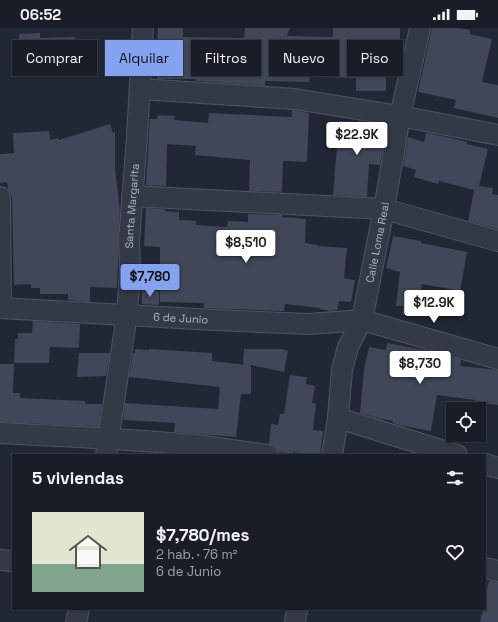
<!DOCTYPE html>
<html lang="es">
<meta charset="utf-8">
<style>
body{margin:0;font-family:"Space Grotesk",sans-serif;background:#262a34;color:#f1f3f6;height:100vh;display:flex;flex-direction:column;font-size:15px;white-space:nowrap}
*{box-sizing:border-box;margin:0}
p{font-size:13px;color:#9fa2a8}
.icon{flex:none;width:22px;height:22px;fill:none;stroke:currentColor;stroke-width:2;stroke-linecap:round;stroke-linejoin:round}
.map{position:relative;flex:1;overflow:hidden}
.drawer{position:absolute;left:12px;top:426px;width:474px;height:156px;display:flex;flex-direction:column;background:#191d28;border-radius:0px;box-shadow:0 1px 3px #0004,0 0 0 1px #373b45}
.drawer>*{flex:none}
.guide{position:absolute;left:12px;top:12px;width:474px;height:36px;display:flex;gap:8px}
.controls{position:absolute;left:446px;top:374px;display:grid;gap:8px}
.controls a{display:grid;place-items:center;width:40px;height:40px;border-radius:0px;background:#191d28;box-shadow:0 1px 3px #0004,0 0 0 1px #373b45;font-size:20px}
.price{position:absolute;translate:-50% -34px;padding:0 9px;border-radius:4px;background:#fff;color:#222;font-size:13px;line-height:26px;filter:drop-shadow(0 1px 2px #0008)}
.price::after{content:'';position:absolute;left:50%;top:24px;width:12px;height:9px;margin-left:-6px;background:inherit;clip-path:polygon(0 0,100% 0,50% 100%)}
.price.on{background:#85a2f1;color:#111}
ul{padding:0;list-style:none}
li{display:flex;align-items:center;gap:12px;height:100px;padding:0 20px}
li+li{border-top:1px solid #373b45}
li span{display:grid;place-items:center;flex:none;width:112px;height:80px;border-radius:0px;color:#555}
li>.icon{margin-inline-start:auto}
span .icon{width:48px;height:48px;fill:#fffc;stroke-width:1}
li b{font-size:17px}
h2{display:flex;justify-content:space-between;align-items:center;height:48px;padding:0 20px;font-size:17px}
.tag{padding:0 14px;border-radius:0px;background:#191d28;box-shadow:0 1px 3px #0004,0 0 0 1px #373b45;font-size:14px;line-height:36px}
.tag.on{background:#85a2f1;color:#111}
.status{display:flex;justify-content:space-between;align-items:center;height:28px;padding:0 20px;background:#191d28;direction:ltr}
.status svg{height:11px;fill:currentColor}
.map>svg:first-child{display:block}
.building{fill:#3f4758}
.lines{fill:none;stroke-linecap:round;stroke-linejoin:round}
.street-casing{stroke:#4e5461;stroke-width:22}
.street{stroke:#343946;stroke-width:20}
.labels{text-anchor:middle;stroke-width:3.5;stroke-linejoin:round;paint-order:stroke}
.street-label{font-size:11px;fill:#aeb4c3;stroke:#1a1f2a}
</style>
<div class="status"><b>06:52</b><svg viewBox="0 0 49 12"><path d="M0 12V9h3v3zM5 12V6h3v6zM10 12V3h3v9zM15 12V0h3v12zM26 1h20v11H26zM47 4h2v5h-2z"/></svg></div>
<div class="map">
<svg width="498" height="594" viewBox="0 0 498 594">
<rect width="100%" height="100%" fill="#212735"/>
<g class="building">
<path d="M158,0H183V9L244,10L245,0H290L287,8L333,9V0H400V29H386V63H356V50L310,49L309,54L265,53V58L196,53V51H157V20Z"/>
<path d="M432,0H459L470,2V6L492,11L482,54L498,57V90L454,80L456,72L418,64Z"/>
<path d="M40,5V10L75,9L76,31L19,32V6Z"/>
<path d="M292,82L309,85L307,134L283,133L282,164L249,163L250,132L195,127L196,118L167,116L166,158L146,157L150,91H157L158,87L175,88L174,92L208,95L209,85L292,89Z"/>
<path d="M339,93L357,94V93L387,98L380,137L369,136L367,169L333,167Z"/>
<path d="M110,96L113,105L115,104V140L120,183L118,211V242L117,260L90,259V274L68,272V266H40V260H31V256L14,257L12,169L10,164L8,161L7,154L0,155V126L14,125L13,105L49,103L50,112L58,110L59,112Z"/>
<path d="M426,105L451,110L467,114V116L488,121L479,158L493,160L492,166L498,167V201L468,193L474,162L439,153L438,156L414,149L416,142L403,138L408,109L424,114Z"/>
<path d="M146,180L165,181L164,183L179,184V192L196,193V197L227,199L228,193L248,194V186L282,187V189L306,191L305,215L318,217V218L347,220L344,250L355,252L351,274L339,273L337,282L330,283L320,281V280L285,276L284,283L204,280V275L160,274V219L144,218Z"/>
<path d="M393,208L421,213V215L467,224L460,263L422,256L418,288L402,286L403,278H396L400,244L386,240Z"/>
<path d="M142,262L159,263V277L142,276Z"/>
<path d="M33,293L80,296L79,320L50,319L49,335H14L15,311H18V305H32Z"/>
<path d="M387,315L425,322L427,323V324L444,327L461,332L460,338L498,342V377L475,374V372L437,367L431,403L399,397L393,395V393L381,391L360,385L364,342L369,319L386,322Z"/>
<path d="M135,321L149,322V321L212,325V333L246,337L243,336L244,321H281L288,323L284,344L251,337V366H241L236,409L174,404L175,395L123,392L125,375L218,381L220,359L129,349L133,325H135Z"/>
<path d="M79,325H110L106,348L77,349Z"/>
<path d="M0,336H14L13,365H20V370L85,373V376H102L99,399L0,394Z"/>
<path d="M290,347L307,349L306,356L315,358L312,375H316L313,402L323,403L320,427L293,424V426L279,424L275,418L269,416L271,396L278,397L280,386H284Z"/>
<path d="M489,553L498,554V594H480L483,581H485V570Z"/>
</g>
<g class="lines">
<defs>
<g id="street">
<path d="M140,61L295,71L400,88L498,107"/>
<path d="M132,168L384,181L498,213"/>
<path d="M0,169L1,280"/>
<path id="s1" d="M0,280L215,292L309,296L362,292L498,331"/>
<path d="M338,390L457,427"/>
<path d="M0,405C68,409 136,411 204,418C225,421 246,424 268,427"/>
<path id="s2" d="M106,427L127,286L130,242L129,212L137,109L143,0"/>
<path id="s3" d="M332,427L338,390L342,342L348,319L362,292L384,181L400,88L420,0"/>
<path d="M485,436L498,440"/>
<path d="M0,532L13,533"/>
<path d="M485,540L498,543"/>
<path d="M76,594L79,581"/>
<path d="M295,594L297,581"/>
</g>
</defs>
<use href="#street" class="street-casing"/>
<use href="#street" class="street"/>
</g>
<g class="labels">
<g class="street-label">
<text dy="4" stroke="none"><textPath href="#s2" startOffset="251">Santa Margarita</textPath></text>
<text dy="4" stroke="none"><textPath href="#s3" startOffset="219">Calle Loma Real</textPath></text>
<text dy="4" stroke="none"><textPath href="#s1" startOffset="181">6 de Junio</textPath></text>
</g>
</g>
</svg>
<div class="controls">
<a><svg class="icon" aria-label="locate" viewBox="0 0 24 24"><circle cx="12" cy="12" r="6"/><path d="M12 2v4M12 18v4M2 12h4M18 12h4"/></svg></a>
</div>
<b class="price" style="left:357px;top:128px">$22.9K</b>
<b class="price" style="left:246px;top:236px">$8,510</b>
<b class="price on" style="left:150px;top:270px">$7,780</b>
<b class="price" style="left:434px;top:296px">$12.9K</b>
<b class="price" style="left:420px;top:357px">$8,730</b>
<div class="guide">
<a class="tag">Comprar</a>
<a class="tag on">Alquilar</a>
<a class="tag">Filtros</a>
<a class="tag">Nuevo</a>
<a class="tag">Piso</a>
</div>
<section class="drawer">
<h2>5 viviendas<svg class="icon" aria-label="filters" viewBox="0 0 24 24"><path d="M4 7h16M4 17h16"/><circle cx="9" cy="7" r="2"/><circle cx="15" cy="17" r="2"/></svg></h2>
<ul>
<li><span style="background:linear-gradient(#dfe7d0 65%,#7fa58c 0)"><svg class="icon" aria-label="home" viewBox="0 0 24 24"><path d="M3 11l9-7 9 7M6 9v11h12V9"/></svg></span><div><b>$7,780/mes</b><p>2 hab. · 76 m²</p><p>6 de Junio</p></div><svg class="icon" aria-label="heart" viewBox="0 0 24 24"><path d="M12 20l-8-8c-3-5 5-10 8-4 3-6 11-1 8 4z"/></svg></li>
</ul>
</section>
</div>
